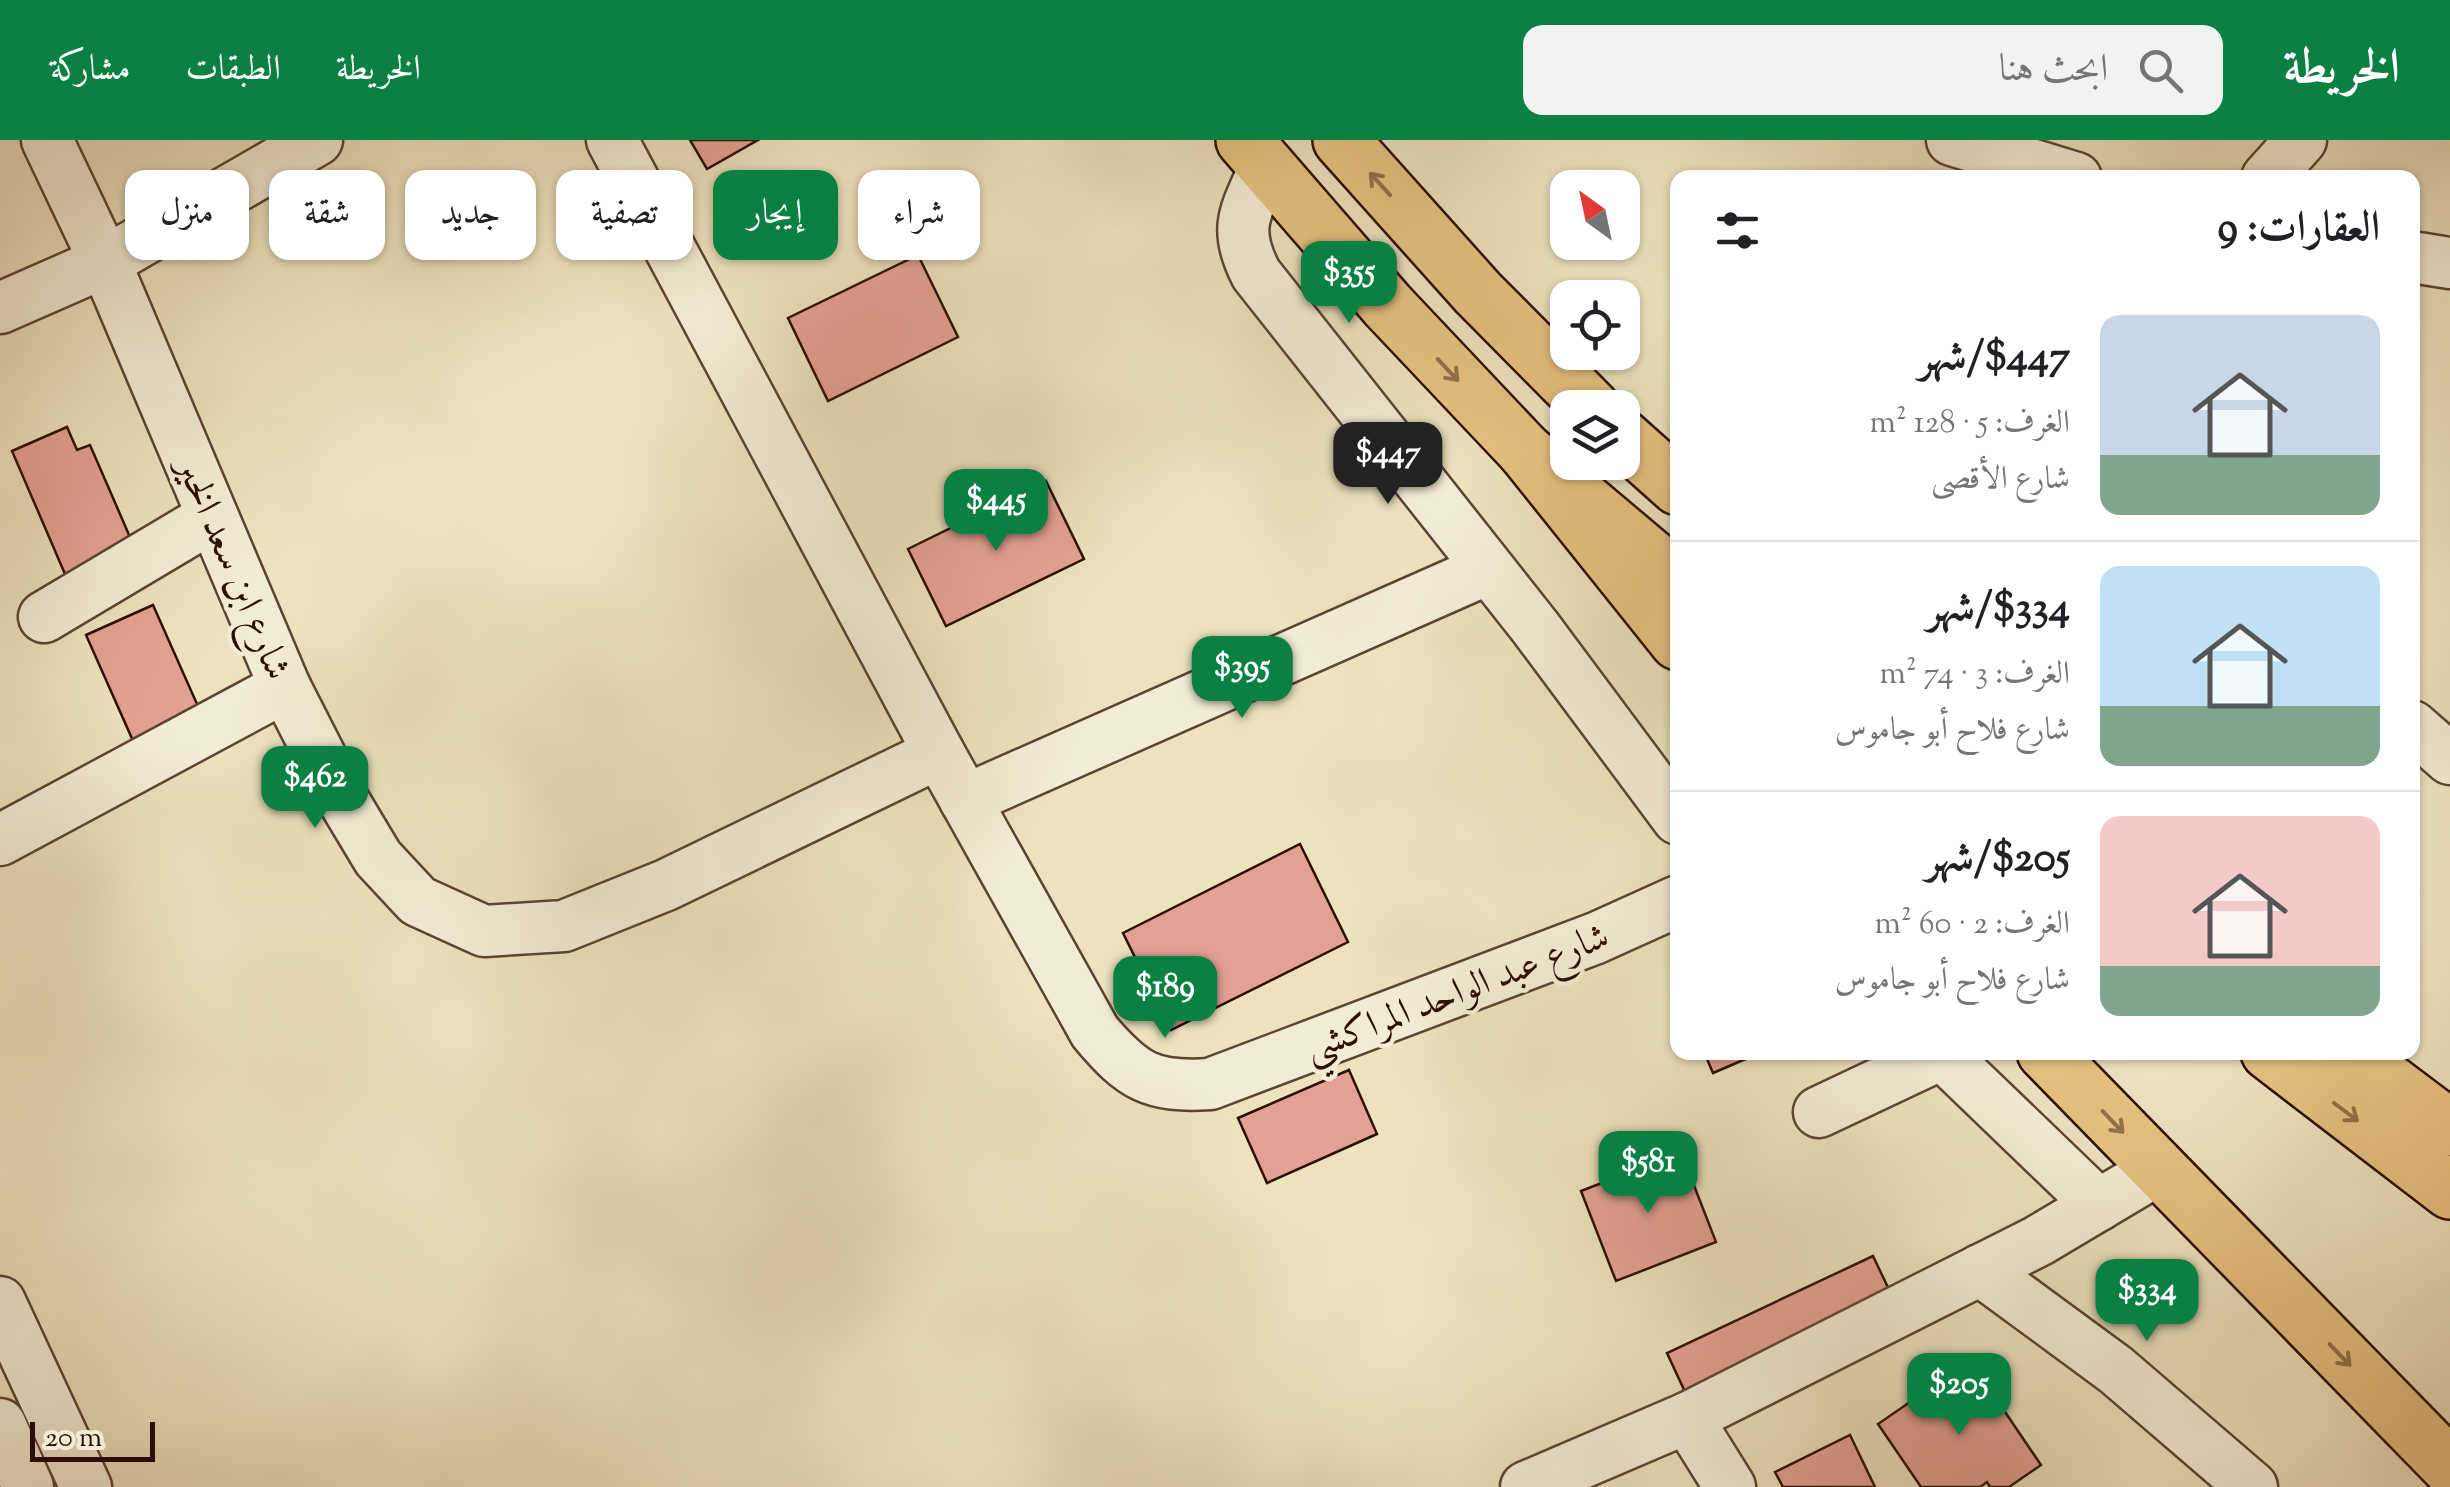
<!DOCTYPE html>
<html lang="ar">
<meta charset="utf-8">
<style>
body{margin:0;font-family:"Sorts Mill Goudy",Amiri,serif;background:#f2f2f2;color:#202124;direction:rtl;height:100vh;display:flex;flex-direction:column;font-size:38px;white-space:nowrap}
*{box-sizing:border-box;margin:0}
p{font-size:32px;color:#757577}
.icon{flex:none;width:55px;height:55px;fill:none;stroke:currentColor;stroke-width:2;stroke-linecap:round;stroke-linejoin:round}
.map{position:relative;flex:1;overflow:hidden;direction:ltr}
.details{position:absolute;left:1670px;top:30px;width:750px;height:890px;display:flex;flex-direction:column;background:#fff;border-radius:20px;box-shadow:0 2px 8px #0004;direction:rtl}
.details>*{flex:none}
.hud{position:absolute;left:30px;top:30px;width:950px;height:90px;direction:rtl;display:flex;gap:20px}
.needle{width:65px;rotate:327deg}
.fabs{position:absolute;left:1550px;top:30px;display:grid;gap:20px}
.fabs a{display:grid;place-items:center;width:90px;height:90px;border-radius:20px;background:#fff;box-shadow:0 2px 8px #0004;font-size:50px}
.scale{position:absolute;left:30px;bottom:25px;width:125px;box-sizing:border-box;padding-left:10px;border:5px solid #2c0f04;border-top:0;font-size:28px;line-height:35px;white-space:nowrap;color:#2c0f04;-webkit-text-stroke:8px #f3ecd5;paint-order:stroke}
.price{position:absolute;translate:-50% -85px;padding:0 22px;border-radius:20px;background:#0b8043;color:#fff;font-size:32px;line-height:65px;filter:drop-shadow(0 2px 5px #0008)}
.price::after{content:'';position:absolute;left:50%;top:60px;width:30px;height:22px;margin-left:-15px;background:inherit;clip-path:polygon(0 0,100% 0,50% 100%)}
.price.current{background:#222;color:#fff}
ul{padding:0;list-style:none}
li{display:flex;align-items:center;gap:30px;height:250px;padding:0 40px}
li+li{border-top:2px solid #e0e0e0}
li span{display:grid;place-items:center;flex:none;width:280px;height:200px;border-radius:20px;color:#555}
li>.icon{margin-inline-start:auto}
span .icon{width:120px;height:120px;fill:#fffc;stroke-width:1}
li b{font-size:42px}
h2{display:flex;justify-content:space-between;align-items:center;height:120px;padding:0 40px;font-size:42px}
.pill{padding:0 35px;border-radius:20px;background:#fff;box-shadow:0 2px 8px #0004;font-size:35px;line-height:90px}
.pill.current{background:#0b8043;color:#fff}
header{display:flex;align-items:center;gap:60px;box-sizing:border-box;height:140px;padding:0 50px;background:#0b8043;color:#fff}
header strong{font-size:48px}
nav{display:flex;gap:55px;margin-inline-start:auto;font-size:35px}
.search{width:700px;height:90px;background:#f2f2f2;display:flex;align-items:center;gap:25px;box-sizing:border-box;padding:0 35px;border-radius:20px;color:#757577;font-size:38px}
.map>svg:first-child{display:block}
.building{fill:#e4a193;stroke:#2c0f04;stroke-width:2.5}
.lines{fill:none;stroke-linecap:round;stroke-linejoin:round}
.minor-casing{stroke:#5c4432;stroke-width:55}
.major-casing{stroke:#2c0f04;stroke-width:60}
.highway-casing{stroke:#2c0f04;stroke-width:60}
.minor{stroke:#f3ecd5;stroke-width:50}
.major{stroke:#e6c17f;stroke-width:55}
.highway{stroke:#e6c17f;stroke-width:55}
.oneway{stroke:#927148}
.labels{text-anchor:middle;stroke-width:9;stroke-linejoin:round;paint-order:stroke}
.street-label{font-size:38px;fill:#2c0f04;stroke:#f3ecd5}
</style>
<header>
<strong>الخريطة</strong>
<div class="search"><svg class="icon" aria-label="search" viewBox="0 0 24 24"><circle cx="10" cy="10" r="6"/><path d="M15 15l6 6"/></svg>ابحث هنا</div>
<nav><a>الخريطة</a><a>الطبقات</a><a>مشاركة</a></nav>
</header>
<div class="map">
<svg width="2450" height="1347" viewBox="0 0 2450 1347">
<rect width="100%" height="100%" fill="#ece2be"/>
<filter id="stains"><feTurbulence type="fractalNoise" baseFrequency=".002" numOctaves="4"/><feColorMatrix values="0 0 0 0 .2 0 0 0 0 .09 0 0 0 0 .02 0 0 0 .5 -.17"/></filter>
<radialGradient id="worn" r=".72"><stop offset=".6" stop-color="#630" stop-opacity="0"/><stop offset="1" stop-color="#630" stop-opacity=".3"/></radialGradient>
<g class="building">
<path d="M690,0H758L707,29Z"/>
<path d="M918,115L958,197L828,261L788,178Z"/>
<path d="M67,287L77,310L90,305L133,404L65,434L12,311Z"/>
<path d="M1046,341L1084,419L946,486L908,409Z"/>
<path d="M153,465L201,573L134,603L86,495Z"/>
<path d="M1300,704L1348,802L1171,890L1123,793Z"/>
<path d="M1704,912H1762L1713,933Z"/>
<path d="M1349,930L1377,994L1267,1043L1238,978Z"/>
<path d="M1681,1012L1716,1102L1616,1141L1581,1051Z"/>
<path d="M1873,1116L1893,1158L1686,1254L1667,1213Z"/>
<path d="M1976,1229L2041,1325L2009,1347H1990L1987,1342L1980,1347H1921L1878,1284L1945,1238L1950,1247Z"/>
<path d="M1850,1295L1875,1347H1783L1775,1332Z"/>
</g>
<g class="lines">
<defs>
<g id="minor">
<path d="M47,0L105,122L285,547L339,653L378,718L418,761L484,791L564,786L666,745L939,613"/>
<path d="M612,0L939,613L1095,892C1132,936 1151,948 1210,944L1596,798L1678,761"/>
<path d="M1952,0L2076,38"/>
<path d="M1265,27C1246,71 1232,87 1256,134L1535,487L1678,679"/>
<path d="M2267,38L2301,0"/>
<path d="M2412,117L2450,123"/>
<path d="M0,168L105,122L317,0"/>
<path d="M44,477L212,377"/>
<path d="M2412,586L2450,619"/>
<path d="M965,660L1488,429"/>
<path d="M0,700L285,547"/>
<path d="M1819,972L1942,914L2099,1065"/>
<path d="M1980,1130L2116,1230L2252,1347"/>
<path d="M0,1162L86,1347"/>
<path d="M1687,1278L1730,1347"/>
<path d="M0,1284L28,1347"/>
<path d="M1526,1347L1687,1278L2038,1101L2159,1029"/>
</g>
<g id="major">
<path d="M1244,0L1388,166L1525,311L1678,440"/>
<path d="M1341,0L1478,153L1592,268"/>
<path d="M1622,297L1678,347"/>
<path d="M2269,912L2450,1051"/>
<path d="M2349,912L2450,988"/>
</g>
<g id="highway">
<path d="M1525,311L1678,502"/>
<path d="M2045,912L2450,1327"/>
</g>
</defs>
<use href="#minor" class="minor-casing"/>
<use href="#major" class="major-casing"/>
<use href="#highway" class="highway-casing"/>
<use href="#minor" class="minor"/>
<use href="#major" class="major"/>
<use href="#highway" class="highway"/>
</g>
<defs><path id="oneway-shaft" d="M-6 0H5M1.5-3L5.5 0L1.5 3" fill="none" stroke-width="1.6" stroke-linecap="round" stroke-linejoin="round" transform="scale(2.5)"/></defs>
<g class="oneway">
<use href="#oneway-shaft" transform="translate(1380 44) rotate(-132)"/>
<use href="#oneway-shaft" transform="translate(1448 230) rotate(47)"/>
<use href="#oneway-shaft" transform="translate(2346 972) rotate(37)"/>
<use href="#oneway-shaft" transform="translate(2113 982) rotate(46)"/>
<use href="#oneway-shaft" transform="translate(2340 1215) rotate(46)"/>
</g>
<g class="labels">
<g class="street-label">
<text transform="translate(235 428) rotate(67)" y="13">شارع ابن سعد الخير</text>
<text transform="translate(1456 851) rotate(-21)" y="13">شارع عبد الواحد المراكشي</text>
</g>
</g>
<rect width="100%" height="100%" filter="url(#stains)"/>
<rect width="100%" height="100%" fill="url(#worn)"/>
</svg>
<div class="fabs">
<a><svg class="needle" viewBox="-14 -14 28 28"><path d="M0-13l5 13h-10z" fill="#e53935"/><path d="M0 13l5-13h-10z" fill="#757577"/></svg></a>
<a><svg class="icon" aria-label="locate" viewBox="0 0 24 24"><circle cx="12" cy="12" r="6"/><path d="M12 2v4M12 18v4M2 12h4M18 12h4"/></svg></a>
<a><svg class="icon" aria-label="layers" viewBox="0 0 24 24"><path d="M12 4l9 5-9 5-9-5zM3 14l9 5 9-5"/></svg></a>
</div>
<div class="scale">20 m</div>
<b class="price" style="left:1349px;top:186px">$355</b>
<b class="price current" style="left:1388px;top:367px">$447</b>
<b class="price" style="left:996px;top:414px">$445</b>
<b class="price" style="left:1242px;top:581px">$395</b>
<b class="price" style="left:315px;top:691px">$462</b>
<b class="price" style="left:1165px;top:901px">$189</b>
<b class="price" style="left:1648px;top:1076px">$581</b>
<b class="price" style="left:2147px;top:1204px">$334</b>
<b class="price" style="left:1959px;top:1298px">$205</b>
<div class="hud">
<a class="pill">شراء</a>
<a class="pill current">إيجار</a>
<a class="pill">تصفية</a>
<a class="pill">جديد</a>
<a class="pill">شقة</a>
<a class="pill">منزل</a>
</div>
<section class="details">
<h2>العقارات: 9<svg class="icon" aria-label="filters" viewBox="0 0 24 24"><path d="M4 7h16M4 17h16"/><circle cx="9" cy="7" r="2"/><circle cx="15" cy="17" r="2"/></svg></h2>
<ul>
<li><span style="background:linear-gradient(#c9d6e8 70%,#7fa58c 0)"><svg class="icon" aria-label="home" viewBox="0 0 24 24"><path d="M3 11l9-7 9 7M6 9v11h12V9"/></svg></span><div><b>$447/شهر</b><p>الغرف: 5 · 128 m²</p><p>شارع الأقصى</p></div></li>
<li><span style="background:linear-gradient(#bfe0f5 70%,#7fa58c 0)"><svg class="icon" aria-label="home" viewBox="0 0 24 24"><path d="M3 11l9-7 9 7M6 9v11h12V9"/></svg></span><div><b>$334/شهر</b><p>الغرف: 3 · 74 m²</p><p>شارع فلاح أبو جاموس</p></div></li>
<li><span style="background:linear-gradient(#f6c9c9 75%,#7fa58c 0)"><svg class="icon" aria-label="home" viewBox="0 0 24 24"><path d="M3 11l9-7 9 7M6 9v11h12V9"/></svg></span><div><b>$205/شهر</b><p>الغرف: 2 · 60 m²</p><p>شارع فلاح أبو جاموس</p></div></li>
</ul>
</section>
</div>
